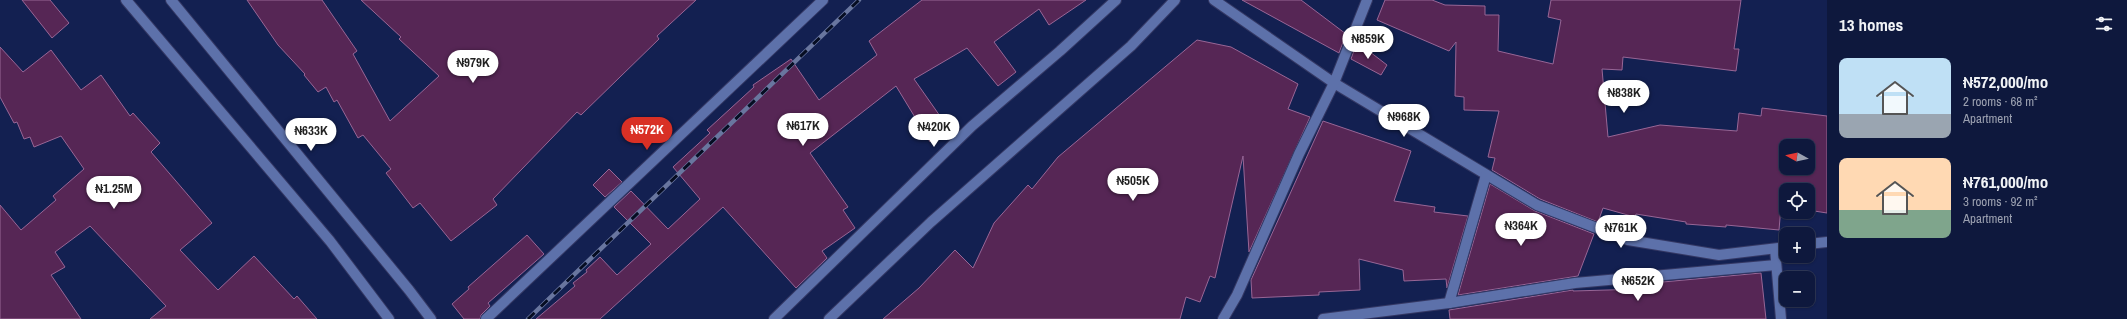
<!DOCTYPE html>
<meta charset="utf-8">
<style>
body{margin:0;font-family:"Archivo Narrow",sans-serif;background:#1c2548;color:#f1f3f6;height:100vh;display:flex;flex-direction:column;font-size:15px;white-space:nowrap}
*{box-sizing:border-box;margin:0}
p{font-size:13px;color:#9ba0b0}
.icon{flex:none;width:22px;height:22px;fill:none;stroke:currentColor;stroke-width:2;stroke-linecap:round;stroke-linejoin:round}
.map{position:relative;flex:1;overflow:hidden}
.sheet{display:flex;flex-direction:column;background:#0e183d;width:300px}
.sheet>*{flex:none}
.needle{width:26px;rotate:278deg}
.buttons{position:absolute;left:1779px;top:139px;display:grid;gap:8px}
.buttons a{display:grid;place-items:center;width:36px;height:36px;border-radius:8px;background:#0e183d;box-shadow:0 1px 3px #0004,0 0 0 1px #2e3757;font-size:20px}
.price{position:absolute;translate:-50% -34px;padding:0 9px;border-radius:14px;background:#fff;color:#222;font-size:13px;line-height:26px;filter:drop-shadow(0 1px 2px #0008)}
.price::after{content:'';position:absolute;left:50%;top:24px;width:12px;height:9px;margin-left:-6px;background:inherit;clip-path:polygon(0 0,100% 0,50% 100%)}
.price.on{background:#d93025;color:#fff}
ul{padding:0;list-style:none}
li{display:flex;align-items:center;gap:12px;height:100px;padding:0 12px}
li span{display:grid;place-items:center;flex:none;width:112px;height:80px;border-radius:8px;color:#555}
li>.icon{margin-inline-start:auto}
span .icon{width:48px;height:48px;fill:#fffc;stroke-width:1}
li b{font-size:17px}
h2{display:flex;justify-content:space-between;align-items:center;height:48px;padding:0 12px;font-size:17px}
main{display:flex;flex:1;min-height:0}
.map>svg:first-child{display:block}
.building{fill:#562655;stroke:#986696;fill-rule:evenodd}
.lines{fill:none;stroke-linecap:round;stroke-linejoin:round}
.minor-casing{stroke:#343864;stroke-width:12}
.tertiary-casing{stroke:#343864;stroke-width:12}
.minor{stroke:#5d71aa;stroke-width:10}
.tertiary{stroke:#5d71aa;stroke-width:10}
.rail-casing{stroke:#69769f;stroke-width:4.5}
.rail{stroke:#060d22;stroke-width:3;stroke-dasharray:9;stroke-linecap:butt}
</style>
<main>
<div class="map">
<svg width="1827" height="319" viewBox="0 0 1827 319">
<rect width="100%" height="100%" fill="#132051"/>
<g class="building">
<path d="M22,0H50L69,23L52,38Z"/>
<path d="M247,0H322L357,51L353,54L390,121L439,76L399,39L401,37L361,0H696L657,36L659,39L581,115L577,112L493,199L497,205L451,241L420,203L413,208L386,173L391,169L363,135L358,138L337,100L334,102L326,87L318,92L304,75L305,74L278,45Z"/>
<path d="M922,0H1086L1049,25L1039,9L994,42L1016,72L998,86L967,48L914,79L947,126L930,142L896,86L810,153L848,207L843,210L855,228L822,251L827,258L796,288L723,207L600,319H536L575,286L573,283L587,272L586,270L600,257L617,275L651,244L614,207L631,191L668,229L700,199L673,167L710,133L707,130L754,87L753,85L791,59L819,100L877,55L869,41Z"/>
<path d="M1242,0H1301L1346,34L1339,53Z"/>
<path d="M1385,0H1432L1445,5L1485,6V15H1499L1498,51L1553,64L1561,20L1548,17L1551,0H1741L1734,49H1739L1736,71L1623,57L1622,70L1602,69L1608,137L1660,125L1737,131L1739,113L1761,116L1762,108L1827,116V213L1808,210V190H1786V207L1781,206L1779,230L1726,225V227L1686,224V222L1636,214L1635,217L1603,208L1598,222L1540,199L1492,170L1495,158L1488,157L1499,111L1464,110V97L1455,96L1456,42L1449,51L1377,20ZM1786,146H1808V168H1786Z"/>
<path d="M1197,40L1231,47L1298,84L1288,109L1310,117L1249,252L1243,156L1215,278L1210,276L1200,302L1186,297L1180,319H883L919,288L955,250L973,268L994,223L1028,185L1032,189L1058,157Z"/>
<path d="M1357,42L1387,65L1381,75L1351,59Z"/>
<path d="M0,47L23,72L51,50L81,90L101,75L130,116L133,113L160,143L151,152L212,223L180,250L218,290L254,256L294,299L297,296L317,319H150L166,306L90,226L55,252L65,267L51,275L81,319H0V205L21,230L56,200L53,196L84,169L61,136L34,147L30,137L24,139L17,122L14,123L0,97Z"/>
<path d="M1323,121L1411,151L1394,201L1435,207L1434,212L1468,216L1447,288L1446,279L1404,281L1403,270L1359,259L1360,290L1319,292V295L1252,298L1251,280Z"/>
<path d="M609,169L622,182L605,197L593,185Z"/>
<path d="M1490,184L1535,211L1594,234L1578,276L1458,295Z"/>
<path d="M527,235L544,254L488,303L490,306L481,315L480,319H464L452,304L469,289L468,287Z"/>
<path d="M1761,273L1766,319H1450L1449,310L1573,290V291L1642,289L1641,284Z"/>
</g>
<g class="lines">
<defs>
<g id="minor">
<path d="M1214,0L1334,83L1537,205L1628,240L1719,255L1786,247"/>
<path d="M1808,244L1827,242"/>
<path d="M1775,249L1781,319"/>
<path d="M1449,303L1486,175"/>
<path d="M486,319L823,0"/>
<path d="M1223,319L1237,295L1299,154L1334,83L1367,0"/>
<path d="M1323,319L1449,303L1575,283L1776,265"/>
</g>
<g id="tertiary">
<path d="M126,0L330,241L389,319"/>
<path d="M171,0L409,290L431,319"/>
<path d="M774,319L972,126L1060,51L1116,0"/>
<path d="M829,319L931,222L1131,46L1175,0"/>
</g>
</defs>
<use href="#minor" class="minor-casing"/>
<use href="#tertiary" class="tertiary-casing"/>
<use href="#minor" class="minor"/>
<use href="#tertiary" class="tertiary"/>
<defs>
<path id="rail" d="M528,319L859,0"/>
</defs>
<use href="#rail" class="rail-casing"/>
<use href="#rail" class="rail"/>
</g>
</svg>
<div class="buttons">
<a><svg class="needle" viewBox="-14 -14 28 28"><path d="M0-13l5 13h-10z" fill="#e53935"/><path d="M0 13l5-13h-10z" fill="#9ba0b0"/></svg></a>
<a><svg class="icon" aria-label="locate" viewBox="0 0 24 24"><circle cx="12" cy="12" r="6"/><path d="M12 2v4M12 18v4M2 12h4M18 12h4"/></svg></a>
<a>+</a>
<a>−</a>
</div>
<b class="price" style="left:1368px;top:60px">₦859K</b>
<b class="price" style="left:473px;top:84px">₦979K</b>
<b class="price" style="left:1624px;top:114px">₦838K</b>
<b class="price" style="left:1404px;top:138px">₦968K</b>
<b class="price" style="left:803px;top:147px">₦617K</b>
<b class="price" style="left:934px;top:148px">₦420K</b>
<b class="price on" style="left:647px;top:151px">₦572K</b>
<b class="price" style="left:311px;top:152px">₦633K</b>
<b class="price" style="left:1133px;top:202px">₦505K</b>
<b class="price" style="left:114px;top:210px">₦1.25M</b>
<b class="price" style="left:1521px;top:247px">₦364K</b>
<b class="price" style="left:1621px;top:249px">₦761K</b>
<b class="price" style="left:1638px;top:302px">₦652K</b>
</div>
<section class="sheet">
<h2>13 homes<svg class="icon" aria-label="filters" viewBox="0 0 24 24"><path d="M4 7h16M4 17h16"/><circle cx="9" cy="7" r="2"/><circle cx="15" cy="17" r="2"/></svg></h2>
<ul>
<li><span style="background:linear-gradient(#bfe0f5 70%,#9aa5b1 0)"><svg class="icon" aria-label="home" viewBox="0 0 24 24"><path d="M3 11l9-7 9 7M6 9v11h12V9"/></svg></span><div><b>₦572,000/mo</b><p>2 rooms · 68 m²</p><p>Apartment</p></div></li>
<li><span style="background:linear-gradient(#ffd9b3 65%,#7fa58c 0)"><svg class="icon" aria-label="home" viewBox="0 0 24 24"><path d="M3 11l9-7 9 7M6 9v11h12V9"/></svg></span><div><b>₦761,000/mo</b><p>3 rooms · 92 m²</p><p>Apartment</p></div></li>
</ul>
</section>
</main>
